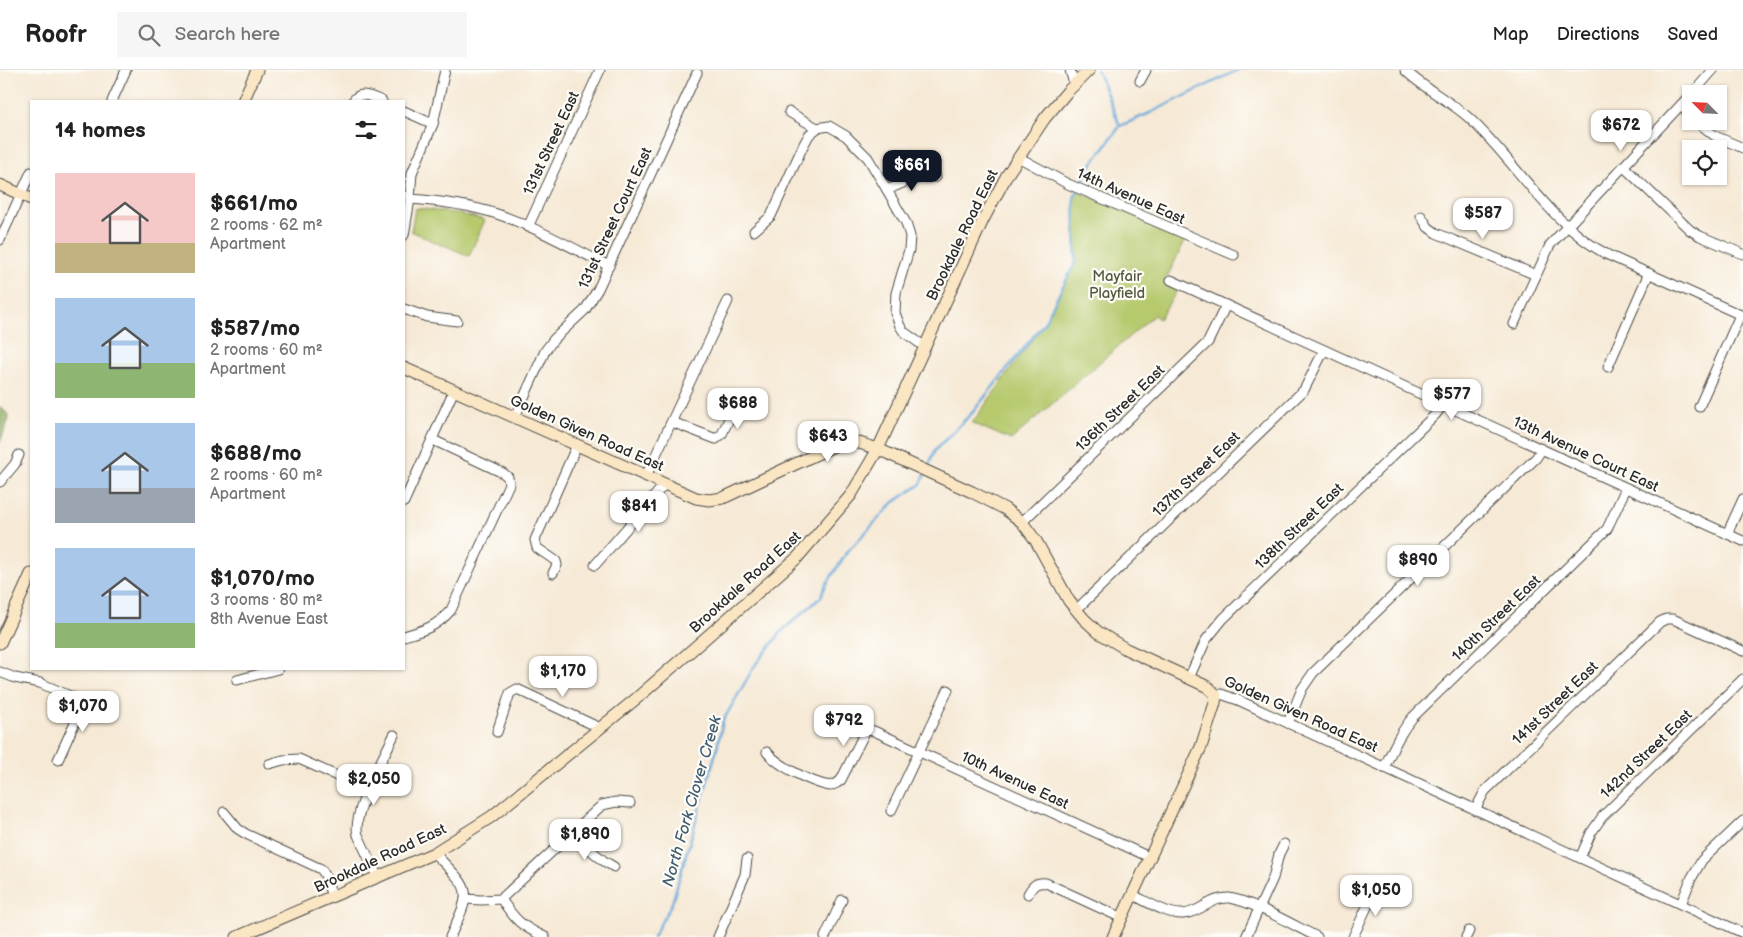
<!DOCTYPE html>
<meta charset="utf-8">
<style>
body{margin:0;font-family:"Balsamiq Sans",sans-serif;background:#f6f6f6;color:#222;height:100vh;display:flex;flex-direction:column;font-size:19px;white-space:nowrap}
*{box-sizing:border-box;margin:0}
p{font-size:16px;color:#767676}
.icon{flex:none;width:28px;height:28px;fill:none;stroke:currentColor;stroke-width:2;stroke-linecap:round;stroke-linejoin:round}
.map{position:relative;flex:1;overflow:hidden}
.side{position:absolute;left:30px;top:30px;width:375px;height:570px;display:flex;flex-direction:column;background:#fff;border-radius:0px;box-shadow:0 1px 4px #0004}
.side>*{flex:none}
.needle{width:32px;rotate:294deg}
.controls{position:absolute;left:1682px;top:15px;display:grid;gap:10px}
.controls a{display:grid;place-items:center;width:45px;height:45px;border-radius:0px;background:#fff;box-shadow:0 1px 4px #0004;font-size:25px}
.price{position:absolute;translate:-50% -42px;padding:0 11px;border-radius:10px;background:#fff;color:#222;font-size:16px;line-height:32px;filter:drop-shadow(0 1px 2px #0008)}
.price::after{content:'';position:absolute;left:50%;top:30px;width:15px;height:11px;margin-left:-8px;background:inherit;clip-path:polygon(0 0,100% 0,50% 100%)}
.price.active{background:#111827;color:#fff}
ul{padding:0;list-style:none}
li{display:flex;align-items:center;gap:15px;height:125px;padding:0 25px}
li span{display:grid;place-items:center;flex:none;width:140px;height:100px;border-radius:0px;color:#555}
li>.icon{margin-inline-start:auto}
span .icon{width:60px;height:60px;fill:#fffc;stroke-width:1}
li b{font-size:21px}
h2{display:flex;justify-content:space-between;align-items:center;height:60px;padding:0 25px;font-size:21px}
header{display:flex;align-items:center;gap:30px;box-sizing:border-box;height:70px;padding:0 25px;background:#fff;border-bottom:1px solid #e0e0e0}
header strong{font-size:24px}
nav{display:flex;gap:28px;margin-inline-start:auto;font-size:18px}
.search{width:350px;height:45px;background:#f6f6f6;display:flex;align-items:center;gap:12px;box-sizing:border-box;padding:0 18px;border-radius:0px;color:#767676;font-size:19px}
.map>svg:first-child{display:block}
.green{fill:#b6c96d;stroke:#707a4c}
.forest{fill:#90ad60;stroke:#5e6c46}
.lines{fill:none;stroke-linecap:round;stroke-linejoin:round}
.stream{stroke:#66a9db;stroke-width:2.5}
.street-casing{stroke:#494844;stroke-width:11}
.secondary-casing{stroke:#494844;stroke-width:13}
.street{stroke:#fff;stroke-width:9}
.secondary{stroke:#fbe6c4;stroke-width:11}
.labels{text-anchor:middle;stroke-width:4.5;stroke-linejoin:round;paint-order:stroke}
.street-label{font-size:15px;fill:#2b2b2b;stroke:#fdfcf7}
.park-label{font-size:15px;fill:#555a3f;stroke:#fdfcf7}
.water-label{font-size:16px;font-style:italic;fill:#435d71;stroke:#fdfcf7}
</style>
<header>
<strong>Roofr</strong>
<div class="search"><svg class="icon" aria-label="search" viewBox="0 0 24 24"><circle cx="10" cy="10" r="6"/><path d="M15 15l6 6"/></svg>Search here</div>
<nav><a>Map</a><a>Directions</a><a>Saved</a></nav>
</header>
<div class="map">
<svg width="1743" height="867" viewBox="0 0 1743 867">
<rect width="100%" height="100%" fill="#fdfcf7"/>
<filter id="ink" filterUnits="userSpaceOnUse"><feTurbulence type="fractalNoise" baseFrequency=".02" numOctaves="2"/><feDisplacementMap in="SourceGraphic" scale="10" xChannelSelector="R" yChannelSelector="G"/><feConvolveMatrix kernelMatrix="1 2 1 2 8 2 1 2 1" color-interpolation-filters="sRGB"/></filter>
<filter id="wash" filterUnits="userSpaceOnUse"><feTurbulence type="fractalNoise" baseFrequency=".0096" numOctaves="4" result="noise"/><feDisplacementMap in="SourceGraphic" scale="20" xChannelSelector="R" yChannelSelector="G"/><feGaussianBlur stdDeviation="1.12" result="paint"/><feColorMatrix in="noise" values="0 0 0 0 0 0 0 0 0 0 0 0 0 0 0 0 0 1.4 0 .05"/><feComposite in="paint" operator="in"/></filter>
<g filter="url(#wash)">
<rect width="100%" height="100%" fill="#f6e9d5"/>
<g class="green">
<path d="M1077,121L1186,169L1164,213L1177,221L1159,249L1154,245L1011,370L972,353L1044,253L1076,192L1074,128Z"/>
<path d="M418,138L460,144L485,150L469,186L444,175L443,176L411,161L415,139Z"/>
</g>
<path class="forest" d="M0,337L8,344L9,349L0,372Z"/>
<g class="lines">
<g class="stream">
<path d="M1097,0L1120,56"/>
<path d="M1080,116L1089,98L1120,56L1150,43L1238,0"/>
<path d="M928,397L935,380L972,343L1044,253L1076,191L1074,128L1077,121"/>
<path d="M653,867L672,833L716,682L723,651L755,595L783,560L821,527L826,515L847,482L894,432L921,414L925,404"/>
</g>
</g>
</g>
<g filter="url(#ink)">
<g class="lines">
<defs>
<g id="street">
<path d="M1070,0L1074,14"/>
<path d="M1405,0C1424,19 1449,30 1469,48C1516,91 1550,155 1608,185L1743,246"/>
<path d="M1140,11L1146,0"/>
<path d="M1692,24L1713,0"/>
<path d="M112,31L126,0"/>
<path d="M353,31C360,20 372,27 382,31"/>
<path d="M1681,35L1691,46"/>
<path d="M404,41L433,54"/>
<path d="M789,42L817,58L829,56L846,66L868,88L887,120L906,153L910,166L909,180L896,223L895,243L900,256L904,262L925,277"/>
<path d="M1696,51L1715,66L1743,78"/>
<path d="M1018,87L1068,114L1234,185"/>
<path d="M1624,97L1690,160L1700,166L1743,184"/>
<path d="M887,120C903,113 918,105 936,107"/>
<path d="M410,129C440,131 469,135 497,144C536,157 572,178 609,196"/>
<path d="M1421,146L1428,157L1436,163L1536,205"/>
<path d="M528,157L600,0"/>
<path d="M754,161L771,146L803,76L809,65L817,58"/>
<path d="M404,165L410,129L412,103L433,54L445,0"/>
<path d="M0,170L31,102"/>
<path d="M1171,210L1743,471"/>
<path d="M404,239L427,247L457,251"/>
<path d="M1514,254L1550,175L1691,24"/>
<path d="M1608,297L1649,203"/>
<path d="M1699,337L1740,245"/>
<path d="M515,347L545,281L554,269L585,240L598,219L697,3"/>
<path d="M672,352L716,369L722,364L736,334"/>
<path d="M646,406L728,231"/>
<path d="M0,412L15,394L19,385"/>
<path d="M404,432L454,320"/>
<path d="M1022,452L1208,272L1226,235"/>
<path d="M1727,464L1743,429"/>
<path d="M595,495L664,415"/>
<path d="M553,503L557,495L556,491L537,478L535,470L577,375"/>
<path d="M1076,540L1304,320L1324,280"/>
<path d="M404,566C425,560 436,557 451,540L509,414L508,407L503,403L433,370"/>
<path d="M0,602L15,608L40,613L77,629L81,633L80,641L58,690"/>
<path d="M1189,608L1206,570L1223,549L1436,344L1443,334"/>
<path d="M237,610L278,599"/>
<path d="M1216,625L1221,624L1238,630L1743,863"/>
<path d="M1288,653L1302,619L1313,603L1536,388L1542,379"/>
<path d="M497,662L510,623L517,619L600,658"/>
<path d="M767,682C778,696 812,713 830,716L837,713L841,710L865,662L868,660L874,661L1149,787"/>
<path d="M269,694L283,690L299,689L368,720"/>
<path d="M1384,698C1393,679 1400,662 1413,647L1607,459L1626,418"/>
<path d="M1475,740L1485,721L1660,552L1666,549H1673L1743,581"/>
<path d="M891,741L948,620"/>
<path d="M224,742L238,759L246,764L321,799L325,805L332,827"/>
<path d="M571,764L604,791L614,797"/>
<path d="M434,783C472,822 473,817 450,867"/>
<path d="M1580,788L1591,763L1602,747L1743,609"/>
<path d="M378,808L358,765C351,743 384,687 394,665"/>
<path d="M1028,824C1033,815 1036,812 1046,813L1122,848"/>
<path d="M1133,825C1146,831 1168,845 1183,844C1200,843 1211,827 1229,828C1252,831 1295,856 1317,867"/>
<path d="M466,829L481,830L501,829"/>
<path d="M501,829L602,735L616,732L630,733"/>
<path d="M501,829C516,851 521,856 545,867"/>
<path d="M1681,834L1691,809L1702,790L1743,751"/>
<path d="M718,867L745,805L747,789"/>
<path d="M825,867L842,830"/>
<path d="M1246,867L1273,808L1279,784L1284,774"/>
<path d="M1353,867L1372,826L1380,815"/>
<path d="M1466,867L1469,861"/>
</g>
<g id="secondary">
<path d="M243,31L257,0"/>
<path d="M0,115L31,129"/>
<path d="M404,298L696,428L709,430L723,428L836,375L856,372L878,379L972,422L1005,439L1022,452L1036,471L1069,531L1084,549L1098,562L1126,579L1208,617L1216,625L1215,633L1201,677L1113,867"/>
<path d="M0,573L31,504"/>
<path d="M237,867L434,783L491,747L637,628L797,488L851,425L878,379L983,150L1007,105L1045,48L1067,22L1089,0"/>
</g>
</defs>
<use href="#street" class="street-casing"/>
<use href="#secondary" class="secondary-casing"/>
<use href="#street" class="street"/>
<use href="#secondary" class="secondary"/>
</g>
</g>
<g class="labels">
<g class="street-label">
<text transform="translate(551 73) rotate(-65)" y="5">131st Street East</text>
<text transform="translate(1131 126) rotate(24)" y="5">14th Avenue East</text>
<text transform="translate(615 148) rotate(-65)" y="5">131st Street Court East</text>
<text transform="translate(962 165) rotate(-64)" y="5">Brookdale Road East</text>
<text transform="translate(1120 338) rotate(-44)" y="5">136th Street East</text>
<text transform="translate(587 363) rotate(24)" y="5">Golden Given Road East</text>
<text transform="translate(1586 384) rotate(25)" y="5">13th Avenue Court East</text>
<text transform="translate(1196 404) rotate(-44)" y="5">137th Street East</text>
<text transform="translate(1299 456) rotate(-44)" y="5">138th Street East</text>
<text transform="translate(745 512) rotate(-42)" y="5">Brookdale Road East</text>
<text transform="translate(1496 548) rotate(-44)" y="5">140th Street East</text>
<text transform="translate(1555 633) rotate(-44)" y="5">141st Street East</text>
<text transform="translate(1301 644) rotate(24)" y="5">Golden Given Road East</text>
<text transform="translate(1646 684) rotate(-44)" y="5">142nd Street East</text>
<text transform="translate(1015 710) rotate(25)" y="5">10th Avenue East</text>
<text transform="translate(380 788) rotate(-25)" y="5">Brookdale Road East</text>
</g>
<g class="park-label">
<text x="1117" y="211">Mayfair<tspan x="1117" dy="17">Playfield</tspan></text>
</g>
<g class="water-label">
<text transform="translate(691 731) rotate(-74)" y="6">North Fork Clover Creek</text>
</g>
</g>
</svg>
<div class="controls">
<a><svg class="needle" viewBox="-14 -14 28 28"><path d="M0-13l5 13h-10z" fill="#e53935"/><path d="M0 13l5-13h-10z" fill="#767676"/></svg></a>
<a><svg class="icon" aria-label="locate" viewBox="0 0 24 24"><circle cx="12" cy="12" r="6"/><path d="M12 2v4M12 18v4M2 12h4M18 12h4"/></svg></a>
</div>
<b class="price" style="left:1621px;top:82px">$672</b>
<b class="price active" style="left:912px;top:122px">$661</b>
<b class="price" style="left:1483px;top:170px">$587</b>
<b class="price" style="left:1452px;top:351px">$577</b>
<b class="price" style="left:738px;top:360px">$688</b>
<b class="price" style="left:828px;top:393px">$643</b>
<b class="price" style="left:639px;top:463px">$841</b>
<b class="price" style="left:1418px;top:517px">$890</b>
<b class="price" style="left:563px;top:628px">$1,170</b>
<b class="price" style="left:83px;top:663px">$1,070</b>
<b class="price" style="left:844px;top:677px">$792</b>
<b class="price" style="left:374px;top:736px">$2,050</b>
<b class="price" style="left:585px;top:791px">$1,890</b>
<b class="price" style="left:1376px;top:847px">$1,050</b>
<section class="side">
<h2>14 homes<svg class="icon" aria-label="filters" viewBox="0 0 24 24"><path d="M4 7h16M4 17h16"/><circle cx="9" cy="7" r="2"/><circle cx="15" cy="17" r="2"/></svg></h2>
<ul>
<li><span style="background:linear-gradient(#f6c9c9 70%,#c2b280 0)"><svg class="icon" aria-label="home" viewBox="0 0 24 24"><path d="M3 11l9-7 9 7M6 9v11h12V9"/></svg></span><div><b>$661/mo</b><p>2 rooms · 62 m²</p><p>Apartment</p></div></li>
<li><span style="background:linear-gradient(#a9c7e8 65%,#8fb573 0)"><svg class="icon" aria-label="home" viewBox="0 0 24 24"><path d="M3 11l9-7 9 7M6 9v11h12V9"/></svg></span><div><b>$587/mo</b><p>2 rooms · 60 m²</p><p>Apartment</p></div></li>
<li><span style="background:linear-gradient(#a9c7e8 65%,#9aa5b1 0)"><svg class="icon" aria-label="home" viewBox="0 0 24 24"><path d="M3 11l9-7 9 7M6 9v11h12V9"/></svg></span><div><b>$688/mo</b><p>2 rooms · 60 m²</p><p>Apartment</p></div></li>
<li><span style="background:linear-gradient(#a9c7e8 75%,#8fb573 0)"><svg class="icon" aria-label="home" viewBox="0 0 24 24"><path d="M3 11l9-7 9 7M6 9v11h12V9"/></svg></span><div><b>$1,070/mo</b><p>3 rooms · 80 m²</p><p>8th Avenue East</p></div></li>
</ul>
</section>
</div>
